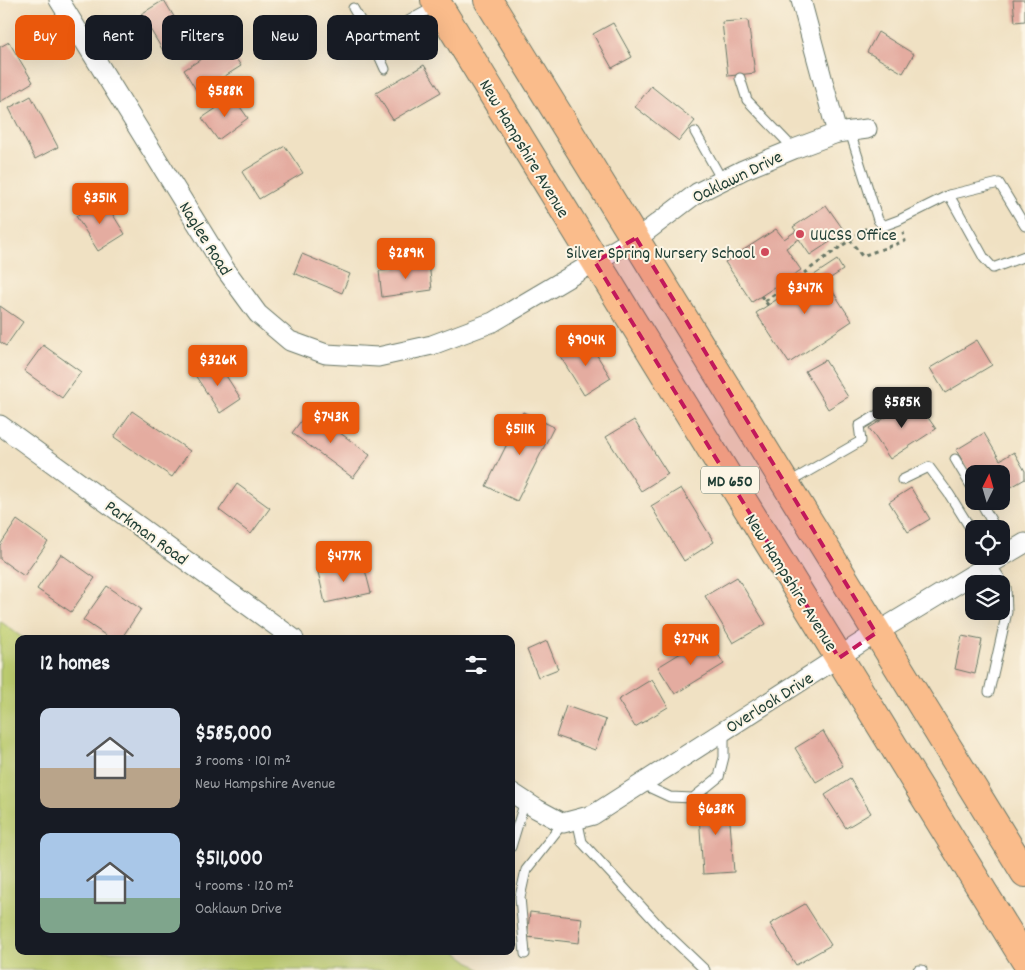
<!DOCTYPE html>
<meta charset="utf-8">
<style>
body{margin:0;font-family:Dekko,sans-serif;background:#20242c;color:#f1f3f6;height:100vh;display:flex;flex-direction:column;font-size:19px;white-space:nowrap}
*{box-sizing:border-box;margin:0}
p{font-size:16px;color:#9ea1a6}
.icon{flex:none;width:28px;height:28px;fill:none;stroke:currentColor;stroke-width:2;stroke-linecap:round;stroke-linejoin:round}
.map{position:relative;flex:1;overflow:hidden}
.details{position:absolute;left:15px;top:635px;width:500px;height:320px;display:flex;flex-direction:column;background:#171b24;border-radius:10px;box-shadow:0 5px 20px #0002}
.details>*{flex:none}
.top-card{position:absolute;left:15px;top:15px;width:500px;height:45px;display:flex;gap:10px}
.needle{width:32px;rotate:5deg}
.controls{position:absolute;left:965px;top:465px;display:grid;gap:10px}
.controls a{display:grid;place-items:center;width:45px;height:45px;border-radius:10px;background:#171b24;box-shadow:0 5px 20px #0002;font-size:25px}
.price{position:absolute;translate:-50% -42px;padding:0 11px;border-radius:5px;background:#ea580c;color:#fff;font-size:16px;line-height:32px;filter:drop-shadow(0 1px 2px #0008)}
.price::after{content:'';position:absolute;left:50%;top:30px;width:15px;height:11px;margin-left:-8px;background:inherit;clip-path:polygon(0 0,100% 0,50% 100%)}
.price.current{background:#222;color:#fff}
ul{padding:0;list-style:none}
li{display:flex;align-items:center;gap:15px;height:125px;padding:0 25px}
li span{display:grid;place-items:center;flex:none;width:140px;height:100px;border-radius:10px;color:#555}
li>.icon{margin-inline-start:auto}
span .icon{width:60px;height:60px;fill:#fffc;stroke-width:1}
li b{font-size:21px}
h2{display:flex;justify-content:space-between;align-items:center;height:60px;padding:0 25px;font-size:21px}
.pill{padding:0 18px;border-radius:10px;background:#171b24;box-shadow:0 5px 20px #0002;font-size:18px;line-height:45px}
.pill.current{background:#ea580c;color:#fff}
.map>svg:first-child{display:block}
.green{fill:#bfcf71;stroke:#6f8652}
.building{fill:#e4aca0}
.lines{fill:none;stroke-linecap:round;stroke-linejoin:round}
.lane-casing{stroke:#687666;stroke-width:11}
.street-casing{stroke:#687666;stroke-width:21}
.primary-casing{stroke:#687666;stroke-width:30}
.path{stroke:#687666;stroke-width:3;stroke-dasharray:4 4;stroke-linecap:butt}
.lane{stroke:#fff;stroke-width:9}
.street{stroke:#fff;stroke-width:19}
.primary{stroke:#fabc8b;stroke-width:28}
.marked{fill:#c2185b;fill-opacity:0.2;stroke:#c2185b;stroke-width:4;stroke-dasharray:10 6;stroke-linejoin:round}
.poi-dot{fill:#d1495b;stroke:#fcf5e5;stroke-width:2}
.labels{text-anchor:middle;stroke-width:4;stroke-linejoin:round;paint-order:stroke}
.shield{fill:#fcf5e5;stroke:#617469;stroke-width:1}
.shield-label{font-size:16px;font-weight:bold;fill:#1f3d34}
.street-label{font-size:18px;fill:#1f3d34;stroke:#fcf5e5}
.poi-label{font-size:18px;fill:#1f3d34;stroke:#fcf5e5;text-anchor:start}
</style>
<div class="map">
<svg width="1025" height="970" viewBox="0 0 1025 970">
<rect width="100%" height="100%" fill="#fcf5e5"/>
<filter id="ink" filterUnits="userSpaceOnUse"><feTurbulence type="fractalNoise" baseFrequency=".02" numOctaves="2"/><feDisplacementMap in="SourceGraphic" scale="10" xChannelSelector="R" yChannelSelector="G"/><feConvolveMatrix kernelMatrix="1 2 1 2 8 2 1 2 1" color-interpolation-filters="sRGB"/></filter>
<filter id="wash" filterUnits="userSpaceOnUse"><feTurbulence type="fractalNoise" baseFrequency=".0096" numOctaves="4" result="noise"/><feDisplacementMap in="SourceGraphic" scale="20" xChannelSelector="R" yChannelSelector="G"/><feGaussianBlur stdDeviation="1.12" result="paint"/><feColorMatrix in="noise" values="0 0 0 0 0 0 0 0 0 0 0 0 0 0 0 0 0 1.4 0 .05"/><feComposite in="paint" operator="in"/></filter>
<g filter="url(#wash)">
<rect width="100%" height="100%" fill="#f0e1c3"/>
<path class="green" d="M0,621L24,639H19V951H455L481,970H0Z"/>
<g id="blocks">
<g class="building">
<path d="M164,0L188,40L165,54L141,14Z"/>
<path d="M1013,0H1025V21L1015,22Z"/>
<path d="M748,20L755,73L728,76L722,22Z"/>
<path d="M613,23L632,57L612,68L593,34Z"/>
<path d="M878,32L914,54L903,73L867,52Z"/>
<path d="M9,42L33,82L0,102V47Z"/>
<path d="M226,43L241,66L198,93L184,70Z"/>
<path d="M424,65L441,92L393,120L376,93Z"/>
<path d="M651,86L695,121L679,141L635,107Z"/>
<path d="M31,96L58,147L35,159L9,108Z"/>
<path d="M233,97L248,118L218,140L202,118Z"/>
<path d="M285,146L303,173L259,199L242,172Z"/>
<path d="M103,199L125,234L98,251L76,216Z"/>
<path d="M826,205L845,232L810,255L799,239L786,248L801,270L752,302L725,262L776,229L784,239L796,231L793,227Z"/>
<path d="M302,254L350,274L342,293L294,273Z"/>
<path d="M837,260L843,270L826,281L852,321L789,363L756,313Z"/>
<path d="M429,263L432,290L382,297L379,271Z"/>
<path d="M0,306L23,322L6,346L0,342Z"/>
<path d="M587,339L611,378L584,395L560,356Z"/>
<path d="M977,340L992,365L945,393L930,368Z"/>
<path d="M43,345L81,372L62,398L24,371Z"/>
<path d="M216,360L241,399L220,413L195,375Z"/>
<path d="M825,360L848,397L828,409L805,371Z"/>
<path d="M915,399L936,429L890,459L869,428Z"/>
<path d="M309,410L370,455L353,478L292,433Z"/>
<path d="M132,411L190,451L172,477L114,437Z"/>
<path d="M523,412L554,427L517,501L486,486Z"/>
<path d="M634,420L668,474L641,491L606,437Z"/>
<path d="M984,433L1000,460L1014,452L1025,471V479L1001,493V474H974V480L956,450Z"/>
<path d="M237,484L270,508L251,534L219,510Z"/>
<path d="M681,488L714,542L684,561L651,506Z"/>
<path d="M911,488L930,519L908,532L889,502Z"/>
<path d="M17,520L48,542L24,576L0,559V545Z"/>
<path d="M61,554L95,578L71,612L37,589Z"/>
<path d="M363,562L371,593L325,603L318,572Z"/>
<path d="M737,577L766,624L733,643L705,596Z"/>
<path d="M107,586L141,609L121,639H111L83,620Z"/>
<path d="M962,636L982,640L975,674L955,669Z"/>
<path d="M707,637L724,664L675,694L658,667Z"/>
<path d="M547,641L558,669L538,677L527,650Z"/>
<path d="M652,679L668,707L635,727L618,700Z"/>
<path d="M566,706L606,720L595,750L556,736Z"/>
<path d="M823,731L843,766L816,782L795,748Z"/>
<path d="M850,779L871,813L846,828L825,795Z"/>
<path d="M728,797L734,872L703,874L698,799Z"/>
<path d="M805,904L831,945L796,965L770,924Z"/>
<path d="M530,912L582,918L579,943L527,937Z"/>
</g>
</g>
</g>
<g filter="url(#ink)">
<use href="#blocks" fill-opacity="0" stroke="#687666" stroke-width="1"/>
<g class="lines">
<defs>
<g id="lane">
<path d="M353,8L372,40L436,6"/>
<path d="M372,40L385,69"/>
<path d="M740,78L747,100L794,149"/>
<path d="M695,132L722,180"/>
<path d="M850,132L878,220L883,226L899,220L949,195"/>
<path d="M1025,226L999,183L949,195L984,258L993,268L1025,256"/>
<path d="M955,459L974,491"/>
<path d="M902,480L929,467L949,494L974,534"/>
<path d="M788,483L861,441L859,426L907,397"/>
<path d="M980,501L996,529"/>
<path d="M1001,538L1009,553"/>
<path d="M989,692L1007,612L1006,587L990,563"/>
<path d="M642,784L670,797L693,798L719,777L724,757V730"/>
<path d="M577,819L582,842L662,929L705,970"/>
<path d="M511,847L525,801"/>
<path d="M525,954L520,897L526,870L563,823"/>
<path d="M918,970H922"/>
</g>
<g id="street">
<path d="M59,0L225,269L258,314L290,341L326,354L378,357L432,345L493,322L647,231L697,193L743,170L794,149L837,133L867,129"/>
<path d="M801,0L837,133"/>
<path d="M0,425L294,639"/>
<path d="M511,792L537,809L563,823L593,815L876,633L1025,543"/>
</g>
<g id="primary">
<path d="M435,0L1025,960"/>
<path d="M488,0L1025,873"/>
</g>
</defs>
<use href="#lane" class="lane-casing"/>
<use href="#street" class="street-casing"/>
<use href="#primary" class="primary-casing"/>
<g class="path">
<path d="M850,240L868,227"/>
<path d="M788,279L794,288"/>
<path d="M761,296L768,305"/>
<path d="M765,301L850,240L862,256L905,241L903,232"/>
</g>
<use href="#lane" class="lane"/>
<use href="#street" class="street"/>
<use href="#primary" class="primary"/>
</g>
</g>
<path class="marked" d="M636,238L876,633L839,658L595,262Z"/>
<g class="poi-dot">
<circle cx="800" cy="234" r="5"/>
<circle cx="765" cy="252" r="5"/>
</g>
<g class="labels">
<rect class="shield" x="701" y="466.5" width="58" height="27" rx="4"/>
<g class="shield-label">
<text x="730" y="486">MD 650</text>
</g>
<g class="street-label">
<text transform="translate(525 148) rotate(59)" y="6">New Hampshire Avenue</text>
<text transform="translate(737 176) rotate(-26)" y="6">Oaklawn Drive</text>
<text transform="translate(206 238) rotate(58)" y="6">Naglee Road</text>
<text transform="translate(147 532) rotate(36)" y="6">Parkman Road</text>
<text transform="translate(792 582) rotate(58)" y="6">New Hampshire Avenue</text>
<text transform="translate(769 702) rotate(-32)" y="6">Overlook Drive</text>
</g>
<g class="poi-label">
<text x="810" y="240">UUCSS Office</text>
<text x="755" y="258" text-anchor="end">Silver Spring Nursery School</text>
</g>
</g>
</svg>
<div class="controls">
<a><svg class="needle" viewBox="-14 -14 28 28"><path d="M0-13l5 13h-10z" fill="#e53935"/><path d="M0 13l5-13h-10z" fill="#9ea1a6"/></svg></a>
<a><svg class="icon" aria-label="locate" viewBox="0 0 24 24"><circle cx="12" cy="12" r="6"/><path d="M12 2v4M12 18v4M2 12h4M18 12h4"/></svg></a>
<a><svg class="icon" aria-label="layers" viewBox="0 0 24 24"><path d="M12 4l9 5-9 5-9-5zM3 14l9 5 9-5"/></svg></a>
</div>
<b class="price" style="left:225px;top:118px">$588K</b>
<b class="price" style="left:100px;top:225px">$351K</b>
<b class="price" style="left:406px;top:280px">$289K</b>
<b class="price" style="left:805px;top:315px">$347K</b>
<b class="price" style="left:586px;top:367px">$904K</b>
<b class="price" style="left:218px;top:387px">$326K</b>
<b class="price current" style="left:902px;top:429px">$585K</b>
<b class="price" style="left:331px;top:444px">$743K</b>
<b class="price" style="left:520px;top:456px">$511K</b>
<b class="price" style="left:344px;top:583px">$477K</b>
<b class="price" style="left:691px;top:666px">$274K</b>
<b class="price" style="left:716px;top:836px">$638K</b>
<div class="top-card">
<a class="pill current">Buy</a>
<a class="pill">Rent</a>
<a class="pill">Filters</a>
<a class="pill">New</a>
<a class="pill">Apartment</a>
</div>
<section class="details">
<h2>12 homes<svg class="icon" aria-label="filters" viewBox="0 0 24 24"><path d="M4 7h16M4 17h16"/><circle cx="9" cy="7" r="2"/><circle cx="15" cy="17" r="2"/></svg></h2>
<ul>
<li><span style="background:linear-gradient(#c9d6e8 60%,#b9a48a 0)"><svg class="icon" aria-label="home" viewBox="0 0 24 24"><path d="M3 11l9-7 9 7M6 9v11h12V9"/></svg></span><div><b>$585,000</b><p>3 rooms · 101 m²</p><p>New Hampshire Avenue</p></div></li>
<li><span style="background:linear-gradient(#a9c7e8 65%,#7fa58c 0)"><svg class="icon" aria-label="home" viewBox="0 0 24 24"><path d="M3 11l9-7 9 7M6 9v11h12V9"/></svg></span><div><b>$511,000</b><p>4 rooms · 120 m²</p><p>Oaklawn Drive</p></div></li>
</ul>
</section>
</div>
